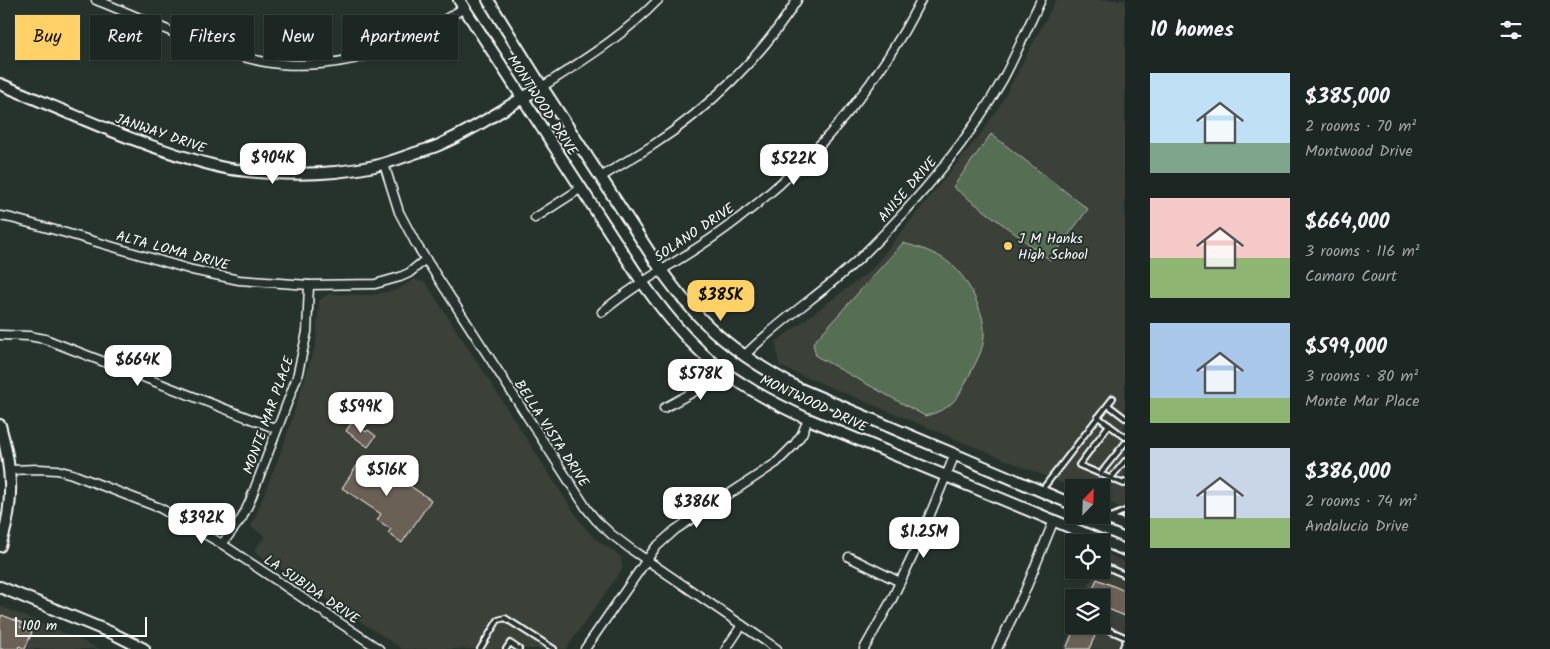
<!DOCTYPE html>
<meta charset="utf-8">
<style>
body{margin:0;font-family:Kalam,sans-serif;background:#29322f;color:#f1f3f6;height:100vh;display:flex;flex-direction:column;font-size:19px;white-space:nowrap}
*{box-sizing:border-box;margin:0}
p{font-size:16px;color:#a0a5a5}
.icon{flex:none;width:28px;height:28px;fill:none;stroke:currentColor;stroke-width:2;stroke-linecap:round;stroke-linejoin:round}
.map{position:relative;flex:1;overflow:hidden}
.panel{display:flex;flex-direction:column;background:#1c2622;width:425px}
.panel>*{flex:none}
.guide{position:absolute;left:15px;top:15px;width:475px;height:45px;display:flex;gap:10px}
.needle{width:32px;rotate:23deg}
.controls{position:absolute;left:1065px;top:479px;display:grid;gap:10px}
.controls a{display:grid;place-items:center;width:45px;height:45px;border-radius:0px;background:#1c2622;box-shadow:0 1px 4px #0004,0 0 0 1px #3a4340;font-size:25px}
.scale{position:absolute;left:15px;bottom:12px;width:132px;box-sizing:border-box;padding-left:5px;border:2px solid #fff;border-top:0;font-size:14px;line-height:18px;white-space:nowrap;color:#fff;-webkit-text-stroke:4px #26332d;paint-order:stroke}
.price{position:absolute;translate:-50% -42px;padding:0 11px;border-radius:10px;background:#fff;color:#222;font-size:16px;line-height:32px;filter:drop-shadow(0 1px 2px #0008)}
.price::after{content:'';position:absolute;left:50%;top:30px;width:15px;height:11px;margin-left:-8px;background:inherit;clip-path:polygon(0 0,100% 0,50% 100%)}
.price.current{background:#ffd166;color:#111}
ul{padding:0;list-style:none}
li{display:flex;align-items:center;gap:15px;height:125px;padding:0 25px}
li span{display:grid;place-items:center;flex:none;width:140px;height:100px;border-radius:0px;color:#555}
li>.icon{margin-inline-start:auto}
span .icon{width:60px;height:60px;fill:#fffc;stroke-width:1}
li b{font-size:21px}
h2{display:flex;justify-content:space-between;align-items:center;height:60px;padding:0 25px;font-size:21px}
.tag{padding:0 18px;border-radius:0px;background:#1c2622;box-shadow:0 1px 4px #0004,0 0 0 1px #3a4340;font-size:18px;line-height:45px}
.tag.current{background:#ffd166;color:#111}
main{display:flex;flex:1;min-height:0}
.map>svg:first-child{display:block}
.built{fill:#3b4139}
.pitch{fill:#576e53;stroke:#abb6a9}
.building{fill:#6b6154;stroke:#fff}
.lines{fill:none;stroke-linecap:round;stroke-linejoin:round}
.lane-casing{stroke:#fff;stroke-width:8}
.street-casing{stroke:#fff;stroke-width:11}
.secondary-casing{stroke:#fff;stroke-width:14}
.lane{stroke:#26332d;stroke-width:4}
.street{stroke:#26332d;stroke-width:8}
.secondary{stroke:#26332d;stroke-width:10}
.poi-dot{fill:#ffd166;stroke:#26332d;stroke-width:2}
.labels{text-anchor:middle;stroke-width:4;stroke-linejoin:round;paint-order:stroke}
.street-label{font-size:14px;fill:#fff;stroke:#26332d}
.poi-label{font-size:14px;fill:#fff;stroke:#26332d;text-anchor:start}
</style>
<main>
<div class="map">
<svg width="1125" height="649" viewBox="0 0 1125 649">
<rect width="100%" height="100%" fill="#26332d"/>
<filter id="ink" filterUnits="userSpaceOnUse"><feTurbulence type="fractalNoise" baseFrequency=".02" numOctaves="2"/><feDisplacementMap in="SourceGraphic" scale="10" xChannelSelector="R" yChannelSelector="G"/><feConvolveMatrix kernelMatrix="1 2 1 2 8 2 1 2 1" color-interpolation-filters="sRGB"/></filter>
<g filter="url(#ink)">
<g class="built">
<path d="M1056,0H1125V509L1101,499V488H1074L779,366L776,342L870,271L980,135L999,107Z"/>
<path d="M415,279L426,283L581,523L594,538L621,557L622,569L566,649H402L254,551L265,536L251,527L284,444L316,343L319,301L328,294L372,295L397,290Z"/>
<path d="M1102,552L1125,562V649H1063L1074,622V625H1101V598L1084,597L1095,570H1101Z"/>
<path d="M0,606L55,629L100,649H0Z"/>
</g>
<g class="pitch">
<path d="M991,134L1088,209L1050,260L953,187Z"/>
<path d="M903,243C940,253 958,262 975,298C980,310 985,322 984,335C984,349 976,362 970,374C958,399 952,409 925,416L816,356L813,343Z"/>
</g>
<g class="building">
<path d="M352,422L366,432L368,430L376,436L368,447L346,431Z"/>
<path d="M364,455L431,500L402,543L388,533L391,529L377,520L381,514L342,488Z"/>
<path d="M1097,579L1125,591V616L1101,606V598H1089Z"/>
<path d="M2,615L22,623L20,627L32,632L25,649L19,646L18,649H0V619Z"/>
<path d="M1076,625H1100L1089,649H1066Z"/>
</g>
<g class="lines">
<defs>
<g id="lane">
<path d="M1108,405L1125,418"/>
<path d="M1098,417L1125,437"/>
<path d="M1109,425L1079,465L1124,484L1125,482"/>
<path d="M1100,474L1125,443"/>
<path d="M1111,478L1125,461"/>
<path d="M1041,491L1113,398"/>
<path d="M1111,517L1125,511"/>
<path d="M1104,566L1125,575"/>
<path d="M1104,628L1125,637"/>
<path d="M480,649L498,620L505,618L554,649"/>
<path d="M506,649L510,643L519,649"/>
<path d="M1122,649L1125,642"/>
</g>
<g id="street">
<path d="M96,0C150,21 203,49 260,61C300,69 345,64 384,50C412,40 438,24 464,8"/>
<path d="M542,87C585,59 622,37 658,0"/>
<path d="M384,164L399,212L416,244L587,509L596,520L611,534L632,550L777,649"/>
<path d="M601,177C618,166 636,156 653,145C707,110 763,55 797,0"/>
<path d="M0,216L11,218L66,233L192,270L239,280L309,285L375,284L400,277L409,273L426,259"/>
<path d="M535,218L580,189"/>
<path d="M602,312C636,283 676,263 712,238C801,176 872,96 921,0"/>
<path d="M0,335L29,336L45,339L277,429"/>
<path d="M744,356C780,319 825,292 862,256C916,203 966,145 1003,79C1017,53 1028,26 1041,0"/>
<path d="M664,408L697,390L722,370"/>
<path d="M10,470L38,469L57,470L72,474L160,508L222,544L379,649"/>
<path d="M222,544L242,518L250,501L297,377L307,332L309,285"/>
<path d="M849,557L900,582"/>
<path d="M585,649L655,548L675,530L776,463L794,445L802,434L808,419"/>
<path d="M726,649L742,625"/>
<path d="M864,649L891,601L915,551L955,454"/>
<path d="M997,649L1025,591L1054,520"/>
</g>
<g id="secondary">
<path d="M459,0L642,282C670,321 702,360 744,385C764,398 786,409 808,419L1125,550"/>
<path d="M488,0L542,87L661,270C702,328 737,355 798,388L1074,505"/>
<path d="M0,84C72,114 144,148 220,167C237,171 255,172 273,173C307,175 341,173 375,166C388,163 401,158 415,153C424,150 434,148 443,143C478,128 508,105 542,87"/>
<path d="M0,425C12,468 15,503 0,546"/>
<path d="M1099,515L1125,526"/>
<path d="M0,587L112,633L144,649"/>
</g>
</defs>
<use href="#lane" class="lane-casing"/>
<use href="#street" class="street-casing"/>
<use href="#secondary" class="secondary-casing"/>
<use href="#lane" class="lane"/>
<use href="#street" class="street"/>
<use href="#secondary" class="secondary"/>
</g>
</g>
<circle class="poi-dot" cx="1008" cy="246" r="5"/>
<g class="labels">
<g class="street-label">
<text transform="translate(543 105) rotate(57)" y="5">MONTWOOD DRIVE</text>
<text transform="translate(161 133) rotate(19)" y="5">JANWAY DRIVE</text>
<text transform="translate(907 189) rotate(-49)" y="5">ANISE DRIVE</text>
<text transform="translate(694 232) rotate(-34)" y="5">SOLANO DRIVE</text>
<text transform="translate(173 250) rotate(15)" y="5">ALTA LOMA DRIVE</text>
<text transform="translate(814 403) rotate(25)" y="5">MONTWOOD DRIVE</text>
<text transform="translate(268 415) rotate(-70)" y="5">MONTE MAR PLACE</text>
<text transform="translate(552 433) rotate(57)" y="5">BELLA VISTA DRIVE</text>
<text transform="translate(312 589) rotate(34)" y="5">LA SUBIDA DRIVE</text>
</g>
<g class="poi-label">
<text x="1018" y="243">J M Hanks<tspan x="1018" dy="16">High School</tspan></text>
</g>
</g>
</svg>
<div class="controls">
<a><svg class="needle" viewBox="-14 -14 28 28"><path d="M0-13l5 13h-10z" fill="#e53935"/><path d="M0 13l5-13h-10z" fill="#a0a5a5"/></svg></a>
<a><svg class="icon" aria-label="locate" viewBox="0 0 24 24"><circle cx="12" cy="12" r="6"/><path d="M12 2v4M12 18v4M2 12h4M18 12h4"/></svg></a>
<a><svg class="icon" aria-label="layers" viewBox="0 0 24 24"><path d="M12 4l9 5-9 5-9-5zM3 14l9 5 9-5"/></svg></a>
</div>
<div class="scale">100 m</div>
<b class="price" style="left:273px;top:185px">$904K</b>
<b class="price" style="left:794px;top:186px">$522K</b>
<b class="price current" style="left:721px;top:322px">$385K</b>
<b class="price" style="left:138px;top:387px">$664K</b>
<b class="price" style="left:701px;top:401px">$578K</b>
<b class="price" style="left:361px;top:434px">$599K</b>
<b class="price" style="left:387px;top:497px">$516K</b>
<b class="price" style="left:697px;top:529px">$386K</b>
<b class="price" style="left:202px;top:545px">$392K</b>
<b class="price" style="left:924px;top:559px">$1.25M</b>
<div class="guide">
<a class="tag current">Buy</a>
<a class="tag">Rent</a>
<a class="tag">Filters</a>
<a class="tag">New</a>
<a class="tag">Apartment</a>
</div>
</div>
<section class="panel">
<h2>10 homes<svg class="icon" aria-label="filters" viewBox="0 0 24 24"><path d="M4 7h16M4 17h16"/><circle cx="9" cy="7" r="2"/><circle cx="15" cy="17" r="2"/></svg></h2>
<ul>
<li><span style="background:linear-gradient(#bfe0f5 70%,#7fa58c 0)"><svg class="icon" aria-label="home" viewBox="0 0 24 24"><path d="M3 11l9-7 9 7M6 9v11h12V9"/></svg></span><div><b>$385,000</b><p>2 rooms · 70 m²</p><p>Montwood Drive</p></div></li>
<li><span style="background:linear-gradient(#f6c9c9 60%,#8fb573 0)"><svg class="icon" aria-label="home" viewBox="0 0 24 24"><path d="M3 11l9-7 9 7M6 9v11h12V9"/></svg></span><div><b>$664,000</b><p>3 rooms · 116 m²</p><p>Camaro Court</p></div></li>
<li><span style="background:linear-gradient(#a9c7e8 75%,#8fb573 0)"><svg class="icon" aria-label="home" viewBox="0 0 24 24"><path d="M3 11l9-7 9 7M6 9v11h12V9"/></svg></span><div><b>$599,000</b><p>3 rooms · 80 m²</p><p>Monte Mar Place</p></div></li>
<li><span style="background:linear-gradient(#c9d6e8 70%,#8fb573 0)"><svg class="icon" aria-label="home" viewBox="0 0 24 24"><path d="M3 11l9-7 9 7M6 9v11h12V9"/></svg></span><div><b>$386,000</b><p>2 rooms · 74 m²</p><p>Andalucia Drive</p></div></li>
</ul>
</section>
</main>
